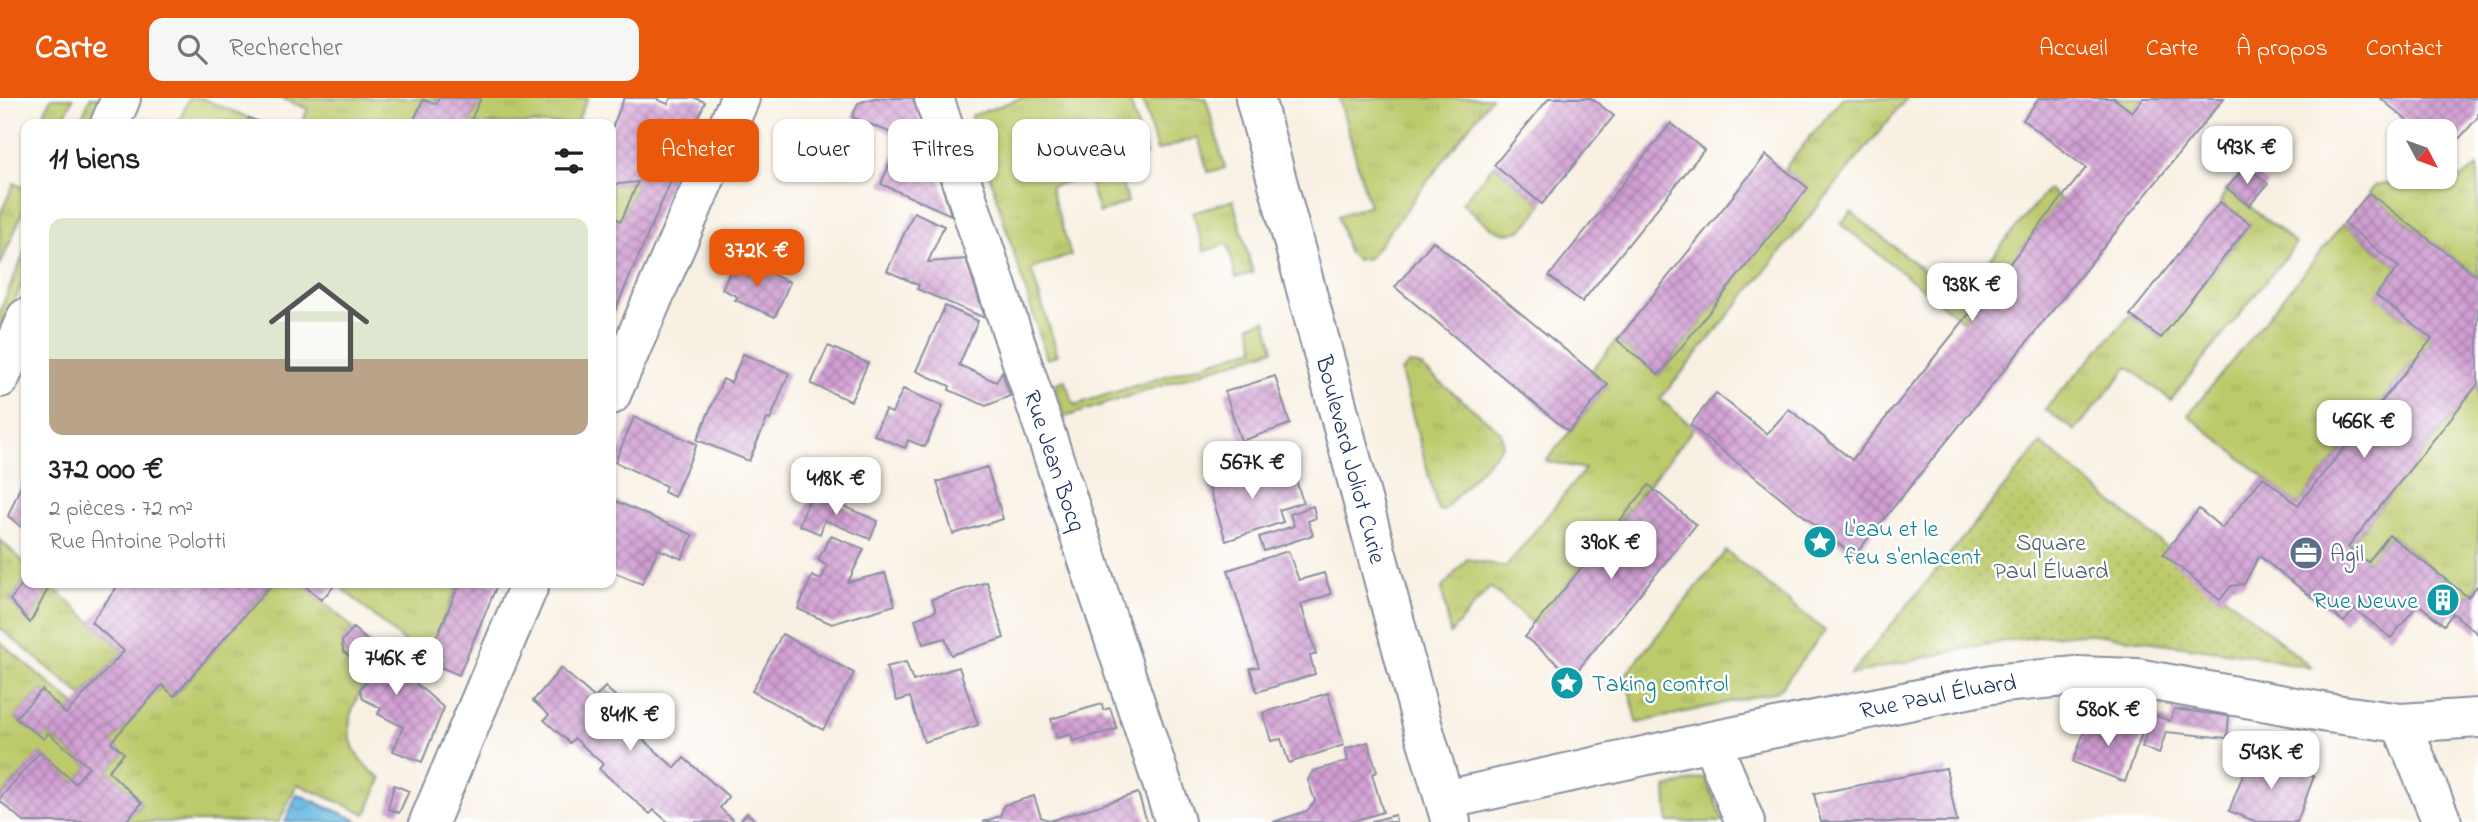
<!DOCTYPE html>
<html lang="fr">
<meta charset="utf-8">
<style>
body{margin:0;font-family:"Indie Flower",sans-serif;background:#f6f6f6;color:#222;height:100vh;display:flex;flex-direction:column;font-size:26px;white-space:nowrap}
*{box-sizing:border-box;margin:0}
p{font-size:23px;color:#767676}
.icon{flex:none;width:38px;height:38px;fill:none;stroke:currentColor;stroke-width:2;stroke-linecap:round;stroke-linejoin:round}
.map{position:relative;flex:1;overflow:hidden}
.sheet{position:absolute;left:21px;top:21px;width:595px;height:469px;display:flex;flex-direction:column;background:#fff;border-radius:14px;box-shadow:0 2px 5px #0004}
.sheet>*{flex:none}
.top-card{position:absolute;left:637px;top:21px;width:665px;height:63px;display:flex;gap:14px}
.needle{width:46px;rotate:131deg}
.tools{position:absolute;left:2387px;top:21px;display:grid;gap:14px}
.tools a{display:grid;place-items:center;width:70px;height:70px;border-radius:14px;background:#fff;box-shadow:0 2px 5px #0004;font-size:35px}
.price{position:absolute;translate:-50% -60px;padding:0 16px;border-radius:14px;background:#fff;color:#222;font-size:23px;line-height:46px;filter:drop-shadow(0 2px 4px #0008)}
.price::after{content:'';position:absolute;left:50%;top:42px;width:21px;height:16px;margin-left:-10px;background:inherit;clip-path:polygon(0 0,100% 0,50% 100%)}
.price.on{background:#ea580c;color:#fff}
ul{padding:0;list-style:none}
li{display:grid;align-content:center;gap:14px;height:371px;padding:0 28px}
li span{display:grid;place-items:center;height:217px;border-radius:14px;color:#555}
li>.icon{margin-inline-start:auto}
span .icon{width:126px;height:126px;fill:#fffc;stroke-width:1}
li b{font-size:30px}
h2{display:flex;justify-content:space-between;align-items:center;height:84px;padding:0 28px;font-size:30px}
.tag{padding:0 24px;border-radius:14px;background:#fff;box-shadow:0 2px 5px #0004;font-size:24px;line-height:63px}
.tag.on{background:#ea580c;color:#fff}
header{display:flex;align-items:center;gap:42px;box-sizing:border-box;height:98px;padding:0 35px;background:#ea580c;color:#fff}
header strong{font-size:33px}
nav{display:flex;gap:38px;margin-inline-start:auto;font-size:24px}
.search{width:490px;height:63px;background:#f6f6f6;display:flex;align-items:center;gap:18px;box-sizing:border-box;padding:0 24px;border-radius:14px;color:#767676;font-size:26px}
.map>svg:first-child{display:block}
.grass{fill:url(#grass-tufts);stroke:#6c7c65;stroke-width:2}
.park{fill:url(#park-dots);stroke:#6c7c65;stroke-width:2}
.water{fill:url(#water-waves);stroke:#4074a0;stroke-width:2}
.building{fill:url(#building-cross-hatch)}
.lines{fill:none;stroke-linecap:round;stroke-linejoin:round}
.minor-casing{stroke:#8a90a0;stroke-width:42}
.minor{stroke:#fff;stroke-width:38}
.labels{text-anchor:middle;stroke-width:5;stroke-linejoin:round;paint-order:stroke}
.street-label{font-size:24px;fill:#1b2f5e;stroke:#fff}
.culture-label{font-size:24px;fill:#0d838f;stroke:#fff;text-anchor:start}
.park-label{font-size:24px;fill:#4c5e62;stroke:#fff}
.service-label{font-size:24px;fill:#4e5e75;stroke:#fff;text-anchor:start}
</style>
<header>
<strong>Carte</strong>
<div class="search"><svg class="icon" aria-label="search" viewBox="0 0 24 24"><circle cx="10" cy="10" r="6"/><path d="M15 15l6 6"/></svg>Rechercher</div>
<nav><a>Accueil</a><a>Carte</a><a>À propos</a><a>Contact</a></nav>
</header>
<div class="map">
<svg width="2478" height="724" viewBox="0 0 2478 724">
<defs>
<pattern id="grass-tufts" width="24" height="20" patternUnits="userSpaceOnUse" patternTransform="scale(1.75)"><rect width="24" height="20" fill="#bdca6c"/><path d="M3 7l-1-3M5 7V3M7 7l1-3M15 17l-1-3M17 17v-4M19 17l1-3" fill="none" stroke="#a2ae60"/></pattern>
<pattern id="park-dots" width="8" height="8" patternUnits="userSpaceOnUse" patternTransform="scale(1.75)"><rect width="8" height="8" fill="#bdca6c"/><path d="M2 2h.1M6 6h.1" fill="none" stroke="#a2ae60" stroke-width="1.8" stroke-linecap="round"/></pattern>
<pattern id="water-waves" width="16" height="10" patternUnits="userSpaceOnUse" patternTransform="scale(1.75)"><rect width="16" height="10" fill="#66b8e1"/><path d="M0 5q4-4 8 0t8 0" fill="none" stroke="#5396ba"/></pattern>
<pattern id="building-cross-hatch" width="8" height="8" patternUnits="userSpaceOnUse" patternTransform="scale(1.75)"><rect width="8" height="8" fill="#d19ed2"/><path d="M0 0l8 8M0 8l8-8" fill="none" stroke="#a981ae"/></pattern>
</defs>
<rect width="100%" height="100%" fill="#fff"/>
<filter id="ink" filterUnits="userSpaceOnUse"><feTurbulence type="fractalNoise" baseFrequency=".0143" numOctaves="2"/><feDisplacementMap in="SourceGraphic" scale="14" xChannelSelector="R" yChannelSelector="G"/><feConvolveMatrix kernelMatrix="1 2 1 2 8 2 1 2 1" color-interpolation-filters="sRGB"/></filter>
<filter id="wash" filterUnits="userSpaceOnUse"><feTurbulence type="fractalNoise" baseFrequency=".00686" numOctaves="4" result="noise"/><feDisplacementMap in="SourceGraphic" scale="28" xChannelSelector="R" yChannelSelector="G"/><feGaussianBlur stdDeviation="1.57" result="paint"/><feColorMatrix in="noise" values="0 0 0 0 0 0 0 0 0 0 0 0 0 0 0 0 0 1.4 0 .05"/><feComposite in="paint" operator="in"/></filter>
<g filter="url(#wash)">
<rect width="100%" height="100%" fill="#f8f0e2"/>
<g class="grass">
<path d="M51,0H73L61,26H39Z"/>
<path d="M90,0H102L91,26H79Z"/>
<path d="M189,0H201L249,20L246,26H178Z"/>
<path d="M281,0H439L436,6L423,2L412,26H394L388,24L386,26H301L308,11Z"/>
<path d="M481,0H588L578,21L591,26H469Z"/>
<path d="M1021,0H1129L1146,57L1116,67L1128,104L1099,115L1087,77L1050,89L1071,157L1031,171L1058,257L1047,261L971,18Z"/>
<path d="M1142,0H1206L1225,70L1208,74L1198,39L1157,53Z"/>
<path d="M1339,0H1491L1369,160L1356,162L1348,154L1338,118L1369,107Z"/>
<path d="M1842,0H1907L1660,301L1694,330L1535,527L1490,489L1450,536L1442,490L1467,461L1506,469L1585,371L1546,363L1607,288L1591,273L1617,242L1659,277L1807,90L1784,71Z"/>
<path d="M2114,0H2143L2132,14Z"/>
<path d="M1494,67L1542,106C1536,114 1529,128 1521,132C1500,144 1476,117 1462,105Z"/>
<path d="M2478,68V179L2369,95L2376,87L2385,85C2417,87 2453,91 2478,68Z"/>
<path d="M638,84L621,123L611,118V87Z"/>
<path d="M14,85L26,91V106L0,168V117Z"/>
<path d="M2227,90L2296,146L2171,302L2128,269L2075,333L2045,311L2130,217L2161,240L2250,126L2220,104Z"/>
<path d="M2048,91L2061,102L1963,223L1841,126L1851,114L1958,200Z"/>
<path d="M1233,102L1253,175L1236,180L1228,146L1204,153L1193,115Z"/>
<path d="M2344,125L2399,169L2377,197L2432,241L2298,407L2188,317Z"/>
<path d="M26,151V176L1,235L0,213Z"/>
<path d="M1266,222L1274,251L1065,319L1054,286L1065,282L1074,307L1255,250L1250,227Z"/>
<path d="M1409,266L1419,267L1501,334L1503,347L1443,413L1438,412L1401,274Z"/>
<path d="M2478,286V487L2468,499L2390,437L2368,464L2348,449Z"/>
<path d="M0,442L26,466V482L10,502L29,524L50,487L124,553L82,598L0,530Z"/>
<path d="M1726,453L1825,533L1778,593L1637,625L1626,576Z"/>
<path d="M273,485H302L353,530L342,543L343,553L371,577C353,602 340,629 358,658C363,667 373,674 381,681L366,716L297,686L279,724H125L142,705L108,673L123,656L111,644L162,587L174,598Z"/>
<path d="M336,485H459L426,563Z"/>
<path d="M0,544L75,607L66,616L42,592L15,620L43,640L48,635L89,669L75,685L40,655L0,700Z"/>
<path d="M1705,679L1724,724H1668L1666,690Z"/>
</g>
<path class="park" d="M2041,345L2312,570L2255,558L2094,536C2011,535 1930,559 1850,577Z"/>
<path class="water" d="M297,696L357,722L356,724H285Z"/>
<g id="blocks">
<g class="building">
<path d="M439,0H481L469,26H412L423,2L436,6Z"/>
<path d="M624,0H659L658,2L668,6L671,0H695L705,4L611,222V118L621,123L638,84L611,87V33Z"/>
<path d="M875,0H913L929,50L852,19L858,5Z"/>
<path d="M1549,0H1591L1614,18L1542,106L1494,67Z"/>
<path d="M2039,0H2114L2132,14L2143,0H2224L1854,458L1690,327L1716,295L1767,336L1789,311L1852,362L2086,70L2023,22Z"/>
<path d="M2380,0H2476L2478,2V19L2447,55L2445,53V33H2420Z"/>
<path d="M249,20L265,26H246Z"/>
<path d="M1671,25L1704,52L1582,204L1549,178Z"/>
<path d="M897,48L934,63L951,117L881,86Z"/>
<path d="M1766,57L1808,90L1659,277L1617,242Z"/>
<path d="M2246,67L2268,86L2249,108L2227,90Z"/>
<path d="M2369,95L2478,179V286L2348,449L2368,464L2389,437L2468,499L2478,487V536L2453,515L2444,527L2418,506L2391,540L2355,511L2344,524L2259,458L2244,486L2231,488L2220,502L2163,456L2199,411L2222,430L2263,379L2298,407L2432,241L2376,197L2399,169L2344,125Z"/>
<path d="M2220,104L2250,126L2161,240L2130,217Z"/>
<path d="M914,114L944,128L928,164L966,161L985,220L917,191L919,187L887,173Z"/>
<path d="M1433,143L1608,287L1569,334L1395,189Z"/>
<path d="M734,165L749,173L751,168L790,184L775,219L735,202L738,199L722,191Z"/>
<path d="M945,208L978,223L959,267L996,284L1002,274L1010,298L986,308L949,292L950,288L916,273Z"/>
<path d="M828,248L868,265L851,303L811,286Z"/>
<path d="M743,256L789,275L770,322L767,321L749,363L697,342L723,281L731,285Z"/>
<path d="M1275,278L1290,326L1241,343L1225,294Z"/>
<path d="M903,291L943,308L925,349L908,342L905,350L874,337L885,312L892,315Z"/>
<path d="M634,319L697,346L674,399L664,394L666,388L615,364Z"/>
<path d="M1265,367L1271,386L1295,379L1303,404L1279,412L1283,424L1226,443L1208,386Z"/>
<path d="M987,369L1003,421L953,436L937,384Z"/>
<path d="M26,375V433L8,418Z"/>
<path d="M1649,387L1696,427L1573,578L1525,539Z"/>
<path d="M812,395L878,423L870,441L825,422L820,436L799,427Z"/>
<path d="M611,401L693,437L682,461L658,451L642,486L611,473Z"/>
<path d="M1313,408L1316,420L1308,423L1313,437L1264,453L1259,439L1294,428L1290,416Z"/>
<path d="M831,438L864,451L848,484L885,475L895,507L832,526L798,511L812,478L821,482L827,468L818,462Z"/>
<path d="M1288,453L1299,482L1324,475L1331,496L1301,506L1316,556L1310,558L1315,576L1257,594L1250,570L1259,569L1228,472Z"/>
<path d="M26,482V485H47L50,487L30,525L10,502Z"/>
<path d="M987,484L1004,540L951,557L945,540L923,546L915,521L936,513L932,501Z"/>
<path d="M120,485H191L195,487L197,485H268L271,487L174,598L162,587L111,644L124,655L108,673L142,705L125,724H24L0,703V700L40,654L75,685L89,669L48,635L44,641L15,620L42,592L66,616L124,553L91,524Z"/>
<path d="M302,485H337L321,502Z"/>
<path d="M460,485H498L459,577L426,563Z"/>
<path d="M353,530L444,610L422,664L393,653L403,629L378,616L381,610L363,601L360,591L371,577L343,553L342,543Z"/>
<path d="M782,536L854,575L823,632L752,593Z"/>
<path d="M906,564L913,583L959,569L978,627L924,644L910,599L897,603L886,569Z"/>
<path d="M561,570L595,600L605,589L649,629L640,639L675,670L684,660L729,699L720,710L735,724H668L654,712L650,716L599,671L603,666L574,640L570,645L544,622L549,617L533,603Z"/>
<path d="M1328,595L1344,647L1289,665L1281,641L1271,643L1263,615Z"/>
<path d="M1102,606L1103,612L1110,610L1117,631L1073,643L1071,636L1057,640L1051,621Z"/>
<path d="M2174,611L2229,618L2227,640L2166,634L2159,656L2142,649L2154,617L2170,623Z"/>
<path d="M2091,615L2142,635L2125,684L2073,664Z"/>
<path d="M1368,644L1377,674L1372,676L1383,714L1350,724H1273L1307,713L1315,703L1308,682L1313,673L1348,663L1345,651Z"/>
<path d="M2252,653L2314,678L2297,724H2257L2229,713Z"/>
<path d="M1946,670L1957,724H1821L1814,696Z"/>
<path d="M394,687L409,693L399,715L388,711Z"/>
<path d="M1138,695L1147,724H983L1000,718L1004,707L1034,698L1041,719L1050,723Z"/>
<path d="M747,715L757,724H739Z"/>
<path d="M1395,717L1396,724H1372V723Z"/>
</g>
</g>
</g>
<g filter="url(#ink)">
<use href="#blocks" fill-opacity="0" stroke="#8a90a0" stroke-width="2"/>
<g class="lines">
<defs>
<g id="minor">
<path id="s1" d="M934,0L1175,724"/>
<path id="s2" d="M1255,0L1424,633L1451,724"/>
<path d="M110,26L121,0"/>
<path d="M0,280L26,220"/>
<path d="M611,297L740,0"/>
<path d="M2401,625L2442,724"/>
<path d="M1711,643L1745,724"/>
<path id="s3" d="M1445,702L1711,643L1992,586L2076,578L2137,580L2328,615L2401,625L2478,620"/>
<path d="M429,724L530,485"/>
</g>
</defs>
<use href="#minor" class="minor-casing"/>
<use href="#minor" class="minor"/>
</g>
</g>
<defs>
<symbol id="sight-disc" viewBox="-11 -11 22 22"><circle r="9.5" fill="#0f9aa8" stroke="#fff"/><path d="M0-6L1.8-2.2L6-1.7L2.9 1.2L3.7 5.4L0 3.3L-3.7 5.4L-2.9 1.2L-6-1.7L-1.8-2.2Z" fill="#fff"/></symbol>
<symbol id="office-disc" viewBox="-11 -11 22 22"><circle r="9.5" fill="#5c6f8a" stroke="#fff"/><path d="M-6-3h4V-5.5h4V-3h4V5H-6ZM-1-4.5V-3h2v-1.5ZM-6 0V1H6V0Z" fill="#fff"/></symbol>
<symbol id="building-disc" viewBox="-11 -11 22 22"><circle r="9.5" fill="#0f9aa8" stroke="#fff"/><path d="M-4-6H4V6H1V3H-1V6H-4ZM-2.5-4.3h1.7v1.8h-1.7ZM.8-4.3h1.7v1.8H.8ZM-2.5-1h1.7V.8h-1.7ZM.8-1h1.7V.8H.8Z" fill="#fff"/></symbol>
</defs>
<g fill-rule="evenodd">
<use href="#sight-disc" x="1801" y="425" width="38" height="38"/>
<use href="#office-disc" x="2287" y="436" width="38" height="38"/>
<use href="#building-disc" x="2424" y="483" width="38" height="38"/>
<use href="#sight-disc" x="1548" y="566" width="38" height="38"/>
</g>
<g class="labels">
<g class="street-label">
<text dy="8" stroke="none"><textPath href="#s1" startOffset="382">Rue Jean Bocq</textPath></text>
<text dy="8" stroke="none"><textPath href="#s2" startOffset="374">Boulevard Joliot Curie</textPath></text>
<text dy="8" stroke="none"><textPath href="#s3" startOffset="504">Rue Paul Éluard</textPath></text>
</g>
<g class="culture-label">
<text x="1844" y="438">L'eau et le<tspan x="1844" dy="28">feu s'enlacent</tspan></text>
<text x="2418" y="510" text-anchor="end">Rue Neuve</text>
<text x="1592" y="593">Taking control</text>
</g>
<g class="park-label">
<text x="2051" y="452">Square<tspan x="2051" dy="28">Paul Éluard</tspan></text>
</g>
<g class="service-label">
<text x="2330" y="463">Agil</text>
</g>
</g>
</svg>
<div class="tools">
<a><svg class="needle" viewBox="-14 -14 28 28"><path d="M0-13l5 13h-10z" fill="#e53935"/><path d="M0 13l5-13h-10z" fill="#767676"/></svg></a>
</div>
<b class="price" style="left:2247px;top:88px">493K €</b>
<b class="price on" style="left:757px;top:191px">372K €</b>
<b class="price" style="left:1972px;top:225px">938K €</b>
<b class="price" style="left:2364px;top:362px">466K €</b>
<b class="price" style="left:1252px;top:403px">567K €</b>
<b class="price" style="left:836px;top:419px">418K €</b>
<b class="price" style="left:1611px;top:483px">390K €</b>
<b class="price" style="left:396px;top:599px">746K €</b>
<b class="price" style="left:2108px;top:650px">580K €</b>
<b class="price" style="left:630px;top:655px">841K €</b>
<b class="price" style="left:2271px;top:693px">543K €</b>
<div class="top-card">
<a class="tag on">Acheter</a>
<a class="tag">Louer</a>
<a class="tag">Filtres</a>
<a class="tag">Nouveau</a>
</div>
<section class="sheet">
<h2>11 biens<svg class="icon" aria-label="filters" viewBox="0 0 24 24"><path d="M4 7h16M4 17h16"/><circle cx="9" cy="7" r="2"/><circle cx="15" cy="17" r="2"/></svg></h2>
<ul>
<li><span style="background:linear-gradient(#dfe7d0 65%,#b9a48a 0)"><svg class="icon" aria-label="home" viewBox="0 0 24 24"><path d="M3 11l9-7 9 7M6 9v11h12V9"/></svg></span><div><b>372 000 €</b><p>2 pièces · 72 m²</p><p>Rue Antoine Polotti</p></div></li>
</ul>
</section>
</div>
